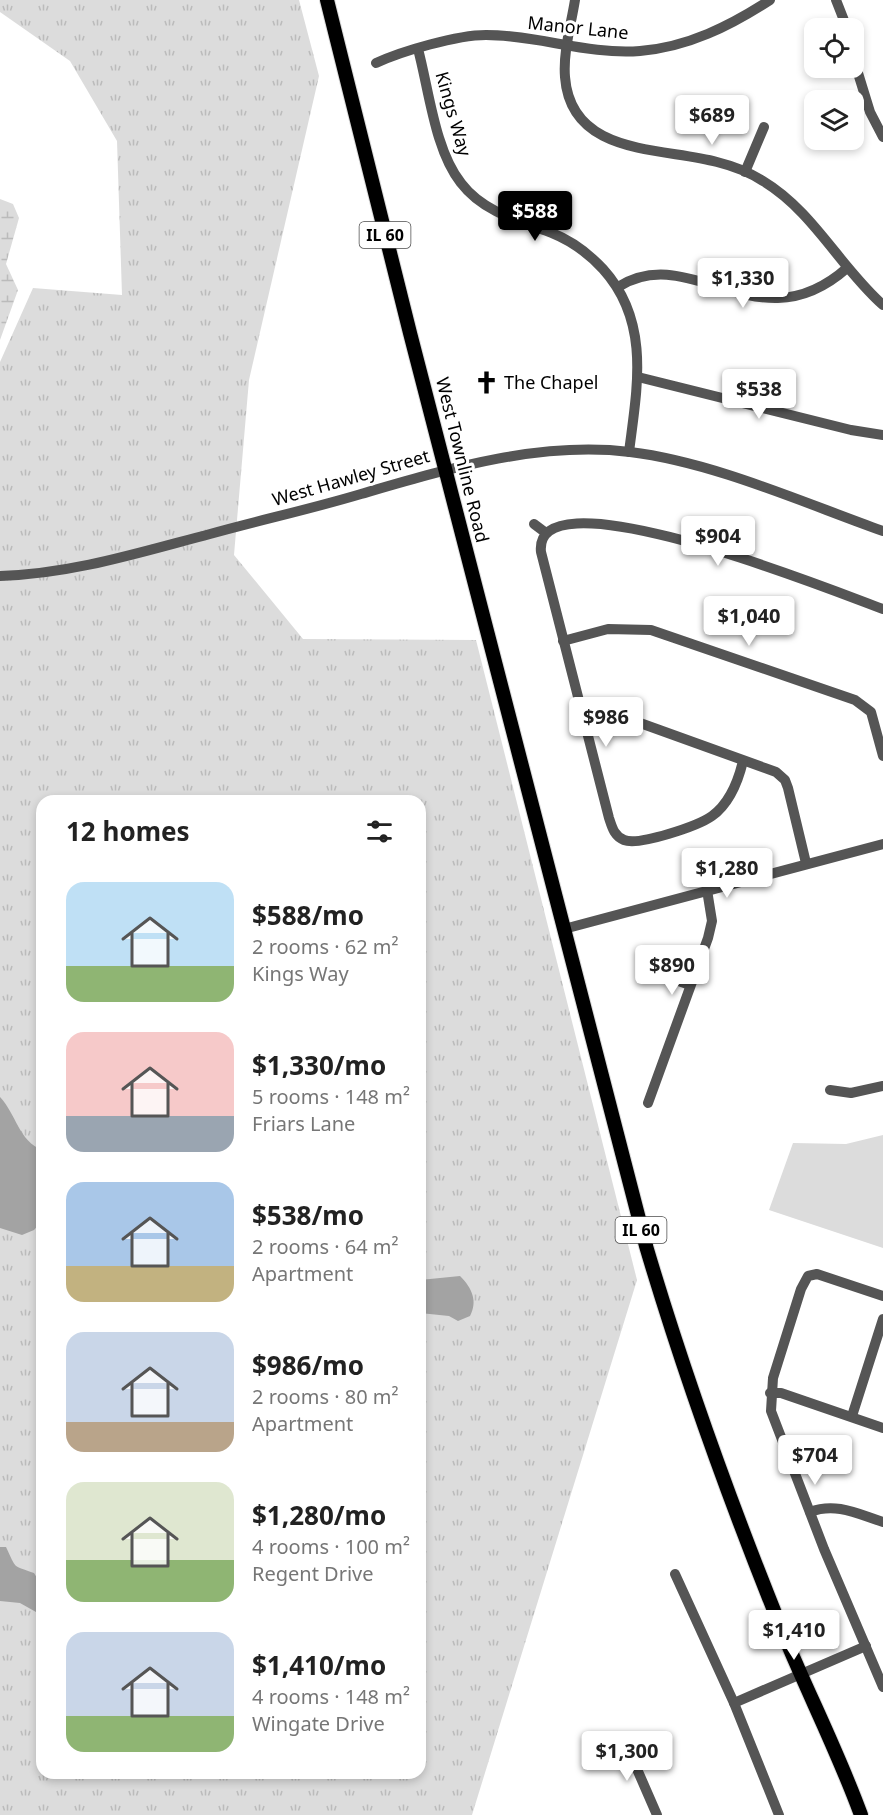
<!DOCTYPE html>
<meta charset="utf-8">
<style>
body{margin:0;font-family:"Noto Sans",sans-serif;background:#f6f6f6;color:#222;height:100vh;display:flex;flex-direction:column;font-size:22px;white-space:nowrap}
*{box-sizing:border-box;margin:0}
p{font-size:20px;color:#767676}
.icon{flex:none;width:33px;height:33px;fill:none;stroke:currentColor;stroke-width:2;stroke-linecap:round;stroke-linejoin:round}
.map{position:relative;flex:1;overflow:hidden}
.details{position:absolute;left:36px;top:795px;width:390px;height:984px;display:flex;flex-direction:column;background:#fff;border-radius:18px;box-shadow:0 3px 9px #0003}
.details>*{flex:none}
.tools{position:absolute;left:804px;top:18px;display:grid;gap:12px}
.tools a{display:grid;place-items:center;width:60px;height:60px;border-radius:12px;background:#fff;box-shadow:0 3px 9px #0003;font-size:30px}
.price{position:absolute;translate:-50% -51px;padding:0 14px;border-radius:6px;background:#fff;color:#222;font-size:20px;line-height:39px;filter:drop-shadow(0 2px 3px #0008)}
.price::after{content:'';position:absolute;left:50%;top:36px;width:18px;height:14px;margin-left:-9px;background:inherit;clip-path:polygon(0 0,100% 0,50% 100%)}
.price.current{background:#000;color:#fff}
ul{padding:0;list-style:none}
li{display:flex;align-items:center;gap:18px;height:150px;padding:0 30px}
li span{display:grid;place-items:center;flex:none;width:168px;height:120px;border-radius:18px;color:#555}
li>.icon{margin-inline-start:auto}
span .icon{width:72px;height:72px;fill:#fffc;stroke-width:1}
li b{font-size:26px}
h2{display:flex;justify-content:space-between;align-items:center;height:72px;padding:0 30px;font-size:26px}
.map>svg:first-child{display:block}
.grass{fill:url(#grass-tufts);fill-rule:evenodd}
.wetland{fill:url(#wetland-marsh)}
.park{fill:#dcdcdc}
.water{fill:#a3a3a3}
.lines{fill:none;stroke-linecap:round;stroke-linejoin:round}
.major-casing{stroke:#dbdbdb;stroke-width:16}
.minor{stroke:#555;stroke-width:10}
.major{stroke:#000;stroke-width:14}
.labels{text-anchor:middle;stroke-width:6;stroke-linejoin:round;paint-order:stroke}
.shield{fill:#fff;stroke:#4c4c4c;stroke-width:1.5}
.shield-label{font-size:16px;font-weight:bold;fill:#000}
.street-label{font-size:18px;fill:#000;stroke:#fff}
.poi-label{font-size:18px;fill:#000;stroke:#fff;text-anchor:start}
</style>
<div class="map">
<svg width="883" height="1815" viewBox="0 0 883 1815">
<defs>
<pattern id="grass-tufts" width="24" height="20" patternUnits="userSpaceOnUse" patternTransform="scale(1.5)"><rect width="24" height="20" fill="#dcdcdc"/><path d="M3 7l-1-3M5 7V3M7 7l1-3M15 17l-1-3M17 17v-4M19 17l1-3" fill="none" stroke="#bbb"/></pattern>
<pattern id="wetland-marsh" width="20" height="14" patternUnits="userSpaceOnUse" patternTransform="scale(1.5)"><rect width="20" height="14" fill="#dcdcdc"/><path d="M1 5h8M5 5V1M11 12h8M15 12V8" fill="none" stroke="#bbb"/></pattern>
</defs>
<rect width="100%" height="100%" fill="#fff"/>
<path class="grass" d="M0,0H299L319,76L249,380L234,555L303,639L476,640L637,1280L472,1815H0V362L33,288L122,295L117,141L70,61L0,12ZM42,801H420V1773H42Z"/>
<path class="wetland" d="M0,199L13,204L19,218L6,264L18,290L0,340Z"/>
<path class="park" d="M883,1135V1248L769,1210L793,1143L846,1144Z"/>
<g class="water">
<path d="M0,1097C16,1114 19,1141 42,1150V1221L34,1230L22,1235L0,1228Z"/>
<path d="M460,1276C472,1288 478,1301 470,1316L458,1321L449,1316L420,1313V1280Z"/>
<path d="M0,1547H6C17,1570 12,1565 34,1573L42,1586L41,1611L36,1612L20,1603L0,1601Z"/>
</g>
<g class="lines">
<defs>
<path id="major" d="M327,0L410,333L646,1246C684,1374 729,1499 779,1623C805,1688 837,1749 861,1815"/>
</defs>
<use href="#major" class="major-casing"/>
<g class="minor">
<path d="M575,0C571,25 563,52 565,77C571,156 661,147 717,162C733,166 749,172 763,181C813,211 840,267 883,305"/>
<path d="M836,0L847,28"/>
<path d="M418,49C429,90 435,151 461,183C483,212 519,221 552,233C572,241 589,254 603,269C651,322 637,388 629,452"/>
<path d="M854,60L870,112L883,137"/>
<path d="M376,63C402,51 457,35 486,35C538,35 587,55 640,51C688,47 730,26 770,0"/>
<path d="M745,172L764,127"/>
<path d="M618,287C692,240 758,347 847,268"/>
<path d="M638,377L851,430L883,435"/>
<path d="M534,524L546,533"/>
<path d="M0,576C72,574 141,552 210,534C260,520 311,509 361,494C447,469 539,441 630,452C713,462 804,503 883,531"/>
<path d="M563,641L608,629L651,630L855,700L871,712L883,756"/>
<path d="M586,727L616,719H629L776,772L785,780L788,788L806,863"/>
<path d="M743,761C738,782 730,803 712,816C698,826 639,846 624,840C614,836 612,827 609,818L541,552C532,467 846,596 883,609"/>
<path d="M564,929L883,844"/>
<path d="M642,968L690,985"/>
<path d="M830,1090L851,1093L883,1086"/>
<path d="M648,1103L708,938L712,921L707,890"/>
<path d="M883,1296L817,1274L808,1276L801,1289L773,1378L771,1411L824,1549L883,1687"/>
<path d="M770,1393H781L883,1428"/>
<path d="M852,1416L883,1319"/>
<path d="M810,1512C836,1502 858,1514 883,1522"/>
<path d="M675,1574L734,1703L779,1815"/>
<path d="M734,1703L866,1646"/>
<path d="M623,1737L657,1815"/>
</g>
<use href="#major" class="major"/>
</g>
<defs>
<symbol id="church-bare" viewBox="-9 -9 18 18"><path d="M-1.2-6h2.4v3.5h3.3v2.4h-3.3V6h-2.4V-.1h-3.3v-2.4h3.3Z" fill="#000" stroke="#fff" stroke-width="2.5" paint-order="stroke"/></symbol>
</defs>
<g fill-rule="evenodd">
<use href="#church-bare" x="470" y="366" width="33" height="33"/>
</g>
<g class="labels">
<g class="shield">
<rect x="359.5" y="222" width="51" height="26" rx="4.5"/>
<rect x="615.5" y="1217" width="51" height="26" rx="4.5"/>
</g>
<g class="shield-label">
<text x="385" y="241">IL 60</text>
<text x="641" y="1236">IL 60</text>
</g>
<g class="street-label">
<text transform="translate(578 28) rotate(6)" y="6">Manor Lane</text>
<text transform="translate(453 114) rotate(74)" y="6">Kings Way</text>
<text transform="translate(462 460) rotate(76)" y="6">West Townline Road</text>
<text transform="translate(351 478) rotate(-16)" y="6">West Hawley Street</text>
</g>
<g class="poi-label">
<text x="504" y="389">The Chapel</text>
</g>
</g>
</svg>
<div class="tools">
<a><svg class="icon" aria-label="locate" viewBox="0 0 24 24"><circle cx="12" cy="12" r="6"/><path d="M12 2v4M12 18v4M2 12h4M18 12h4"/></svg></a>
<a><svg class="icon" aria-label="layers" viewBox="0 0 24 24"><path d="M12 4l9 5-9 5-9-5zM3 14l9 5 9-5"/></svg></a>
</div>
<b class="price" style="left:712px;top:146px">$689</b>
<b class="price current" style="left:535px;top:242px">$588</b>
<b class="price" style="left:743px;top:309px">$1,330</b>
<b class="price" style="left:759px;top:420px">$538</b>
<b class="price" style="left:718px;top:567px">$904</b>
<b class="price" style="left:749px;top:647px">$1,040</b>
<b class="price" style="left:606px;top:748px">$986</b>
<b class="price" style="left:727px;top:899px">$1,280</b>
<b class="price" style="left:672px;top:996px">$890</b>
<b class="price" style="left:815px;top:1486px">$704</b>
<b class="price" style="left:794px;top:1661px">$1,410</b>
<b class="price" style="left:627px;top:1782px">$1,300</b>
<section class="details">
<h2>12 homes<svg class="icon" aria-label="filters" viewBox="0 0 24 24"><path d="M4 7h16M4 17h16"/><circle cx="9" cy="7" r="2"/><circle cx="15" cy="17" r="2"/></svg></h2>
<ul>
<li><span style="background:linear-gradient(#bfe0f5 70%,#8fb573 0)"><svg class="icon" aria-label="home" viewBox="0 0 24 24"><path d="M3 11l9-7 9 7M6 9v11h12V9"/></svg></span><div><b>$588/mo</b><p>2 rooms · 62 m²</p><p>Kings Way</p></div></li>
<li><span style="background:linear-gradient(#f6c9c9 70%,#9aa5b1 0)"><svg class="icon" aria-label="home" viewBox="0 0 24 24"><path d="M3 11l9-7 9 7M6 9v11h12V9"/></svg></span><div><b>$1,330/mo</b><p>5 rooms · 148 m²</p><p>Friars Lane</p></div></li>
<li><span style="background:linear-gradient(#a9c7e8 70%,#c2b280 0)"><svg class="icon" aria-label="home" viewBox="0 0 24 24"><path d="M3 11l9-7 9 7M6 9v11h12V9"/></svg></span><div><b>$538/mo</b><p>2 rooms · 64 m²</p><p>Apartment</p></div></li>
<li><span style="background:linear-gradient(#c9d6e8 75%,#b9a48a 0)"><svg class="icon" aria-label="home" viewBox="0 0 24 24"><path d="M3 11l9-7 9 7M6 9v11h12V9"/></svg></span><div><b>$986/mo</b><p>2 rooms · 80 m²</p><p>Apartment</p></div></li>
<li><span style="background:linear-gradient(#dfe7d0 65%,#8fb573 0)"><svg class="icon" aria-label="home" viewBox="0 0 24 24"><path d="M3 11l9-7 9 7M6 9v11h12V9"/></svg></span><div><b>$1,280/mo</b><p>4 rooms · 100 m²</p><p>Regent Drive</p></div></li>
<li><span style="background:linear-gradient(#c9d6e8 70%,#8fb573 0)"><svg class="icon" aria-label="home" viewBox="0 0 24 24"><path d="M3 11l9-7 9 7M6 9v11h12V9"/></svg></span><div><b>$1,410/mo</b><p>4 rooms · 148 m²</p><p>Wingate Drive</p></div></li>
</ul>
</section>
</div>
